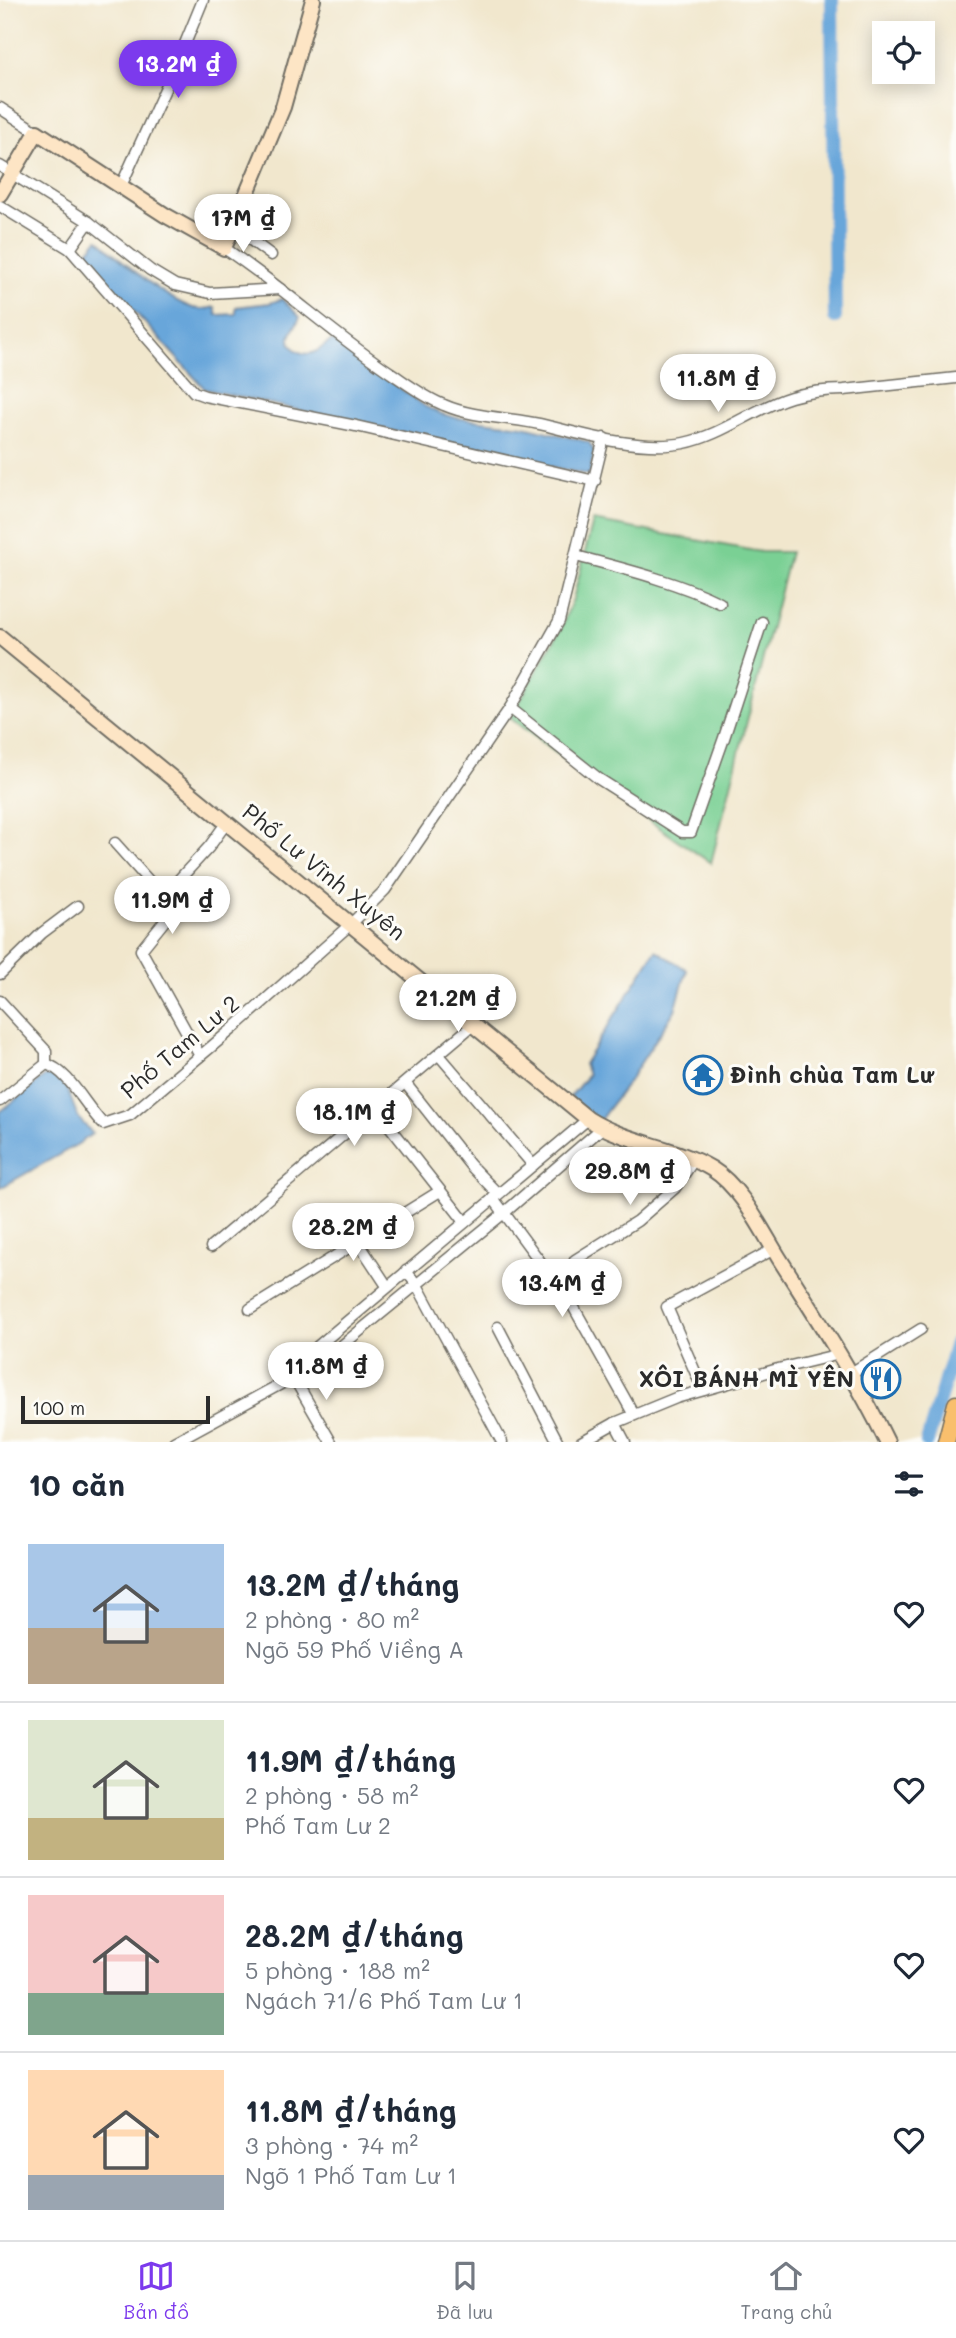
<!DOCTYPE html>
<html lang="vi">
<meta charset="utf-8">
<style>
body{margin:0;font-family:Mali,sans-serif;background:#f6f6f7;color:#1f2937;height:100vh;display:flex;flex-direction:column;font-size:26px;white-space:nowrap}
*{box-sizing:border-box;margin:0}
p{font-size:23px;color:#747a83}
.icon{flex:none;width:38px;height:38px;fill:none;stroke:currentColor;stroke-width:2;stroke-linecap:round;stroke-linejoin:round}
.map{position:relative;height:1442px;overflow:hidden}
.details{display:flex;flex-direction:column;background:#fff;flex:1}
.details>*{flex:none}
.controls{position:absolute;left:872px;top:21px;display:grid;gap:14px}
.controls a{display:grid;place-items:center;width:63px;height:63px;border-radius:0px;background:#fff;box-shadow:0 4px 18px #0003;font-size:35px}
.scale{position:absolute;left:21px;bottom:18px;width:189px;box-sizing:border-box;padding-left:7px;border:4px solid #2b2b2b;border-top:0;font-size:19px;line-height:24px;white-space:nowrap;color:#2b2b2b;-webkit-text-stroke:5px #fdfcf7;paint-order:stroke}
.price{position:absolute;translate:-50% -60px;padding:0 16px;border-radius:24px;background:#fff;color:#222;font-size:23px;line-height:46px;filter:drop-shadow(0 2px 4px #0008)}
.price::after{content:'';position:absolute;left:50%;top:42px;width:21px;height:16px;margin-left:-10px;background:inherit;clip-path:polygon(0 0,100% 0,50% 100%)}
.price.selected{background:#7c3aed;color:#fff}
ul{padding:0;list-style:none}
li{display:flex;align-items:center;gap:21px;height:175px;padding:0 28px}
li+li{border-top:2px solid #e0e1e3}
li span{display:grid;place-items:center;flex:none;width:196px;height:140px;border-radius:0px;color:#555}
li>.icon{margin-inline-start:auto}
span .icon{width:84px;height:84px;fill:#fffc;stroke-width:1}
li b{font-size:30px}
h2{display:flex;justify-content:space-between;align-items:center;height:84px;padding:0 28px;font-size:30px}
.dock{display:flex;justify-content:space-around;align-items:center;height:98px;border-top:2px solid #e0e1e3;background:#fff;font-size:19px;color:#747a83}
.dock a{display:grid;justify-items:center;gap:4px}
.dock .selected{color:#7c3aed}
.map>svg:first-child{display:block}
.green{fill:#7ad094;stroke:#527e60;stroke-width:2}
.water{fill:#68a6da;stroke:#4a6882;stroke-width:2}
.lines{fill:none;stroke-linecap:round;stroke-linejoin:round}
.canal{stroke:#68a6da;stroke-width:14}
.street-casing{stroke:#706d64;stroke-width:13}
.secondary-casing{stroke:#706d64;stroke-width:18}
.primary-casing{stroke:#706d64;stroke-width:19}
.street{stroke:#fff;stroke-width:10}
.secondary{stroke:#fde5c5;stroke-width:14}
.primary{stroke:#f9bf6d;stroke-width:16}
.labels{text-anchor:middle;stroke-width:6;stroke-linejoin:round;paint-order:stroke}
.street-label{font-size:23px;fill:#2b2b2b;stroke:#fdfcf7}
.poi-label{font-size:23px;font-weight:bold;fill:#2b2b2b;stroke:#fdfcf7;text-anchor:start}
</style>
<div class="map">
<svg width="956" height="1442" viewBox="0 0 956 1442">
<rect width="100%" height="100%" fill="#fdfcf7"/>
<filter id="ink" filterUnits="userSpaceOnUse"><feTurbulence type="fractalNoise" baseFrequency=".0143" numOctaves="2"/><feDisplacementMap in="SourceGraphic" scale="14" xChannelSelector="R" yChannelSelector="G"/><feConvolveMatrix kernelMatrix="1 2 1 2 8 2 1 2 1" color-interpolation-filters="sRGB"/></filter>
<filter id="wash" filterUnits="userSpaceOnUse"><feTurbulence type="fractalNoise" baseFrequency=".00686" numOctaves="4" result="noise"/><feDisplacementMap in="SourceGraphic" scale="28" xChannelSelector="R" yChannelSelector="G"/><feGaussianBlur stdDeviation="1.57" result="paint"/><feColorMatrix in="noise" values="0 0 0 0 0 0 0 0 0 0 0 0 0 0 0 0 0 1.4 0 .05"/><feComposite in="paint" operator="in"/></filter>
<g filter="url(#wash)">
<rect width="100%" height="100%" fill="#f1e7cd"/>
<path class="green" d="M593,521L761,552H790L711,863L603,789L510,718L559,632L573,599Z"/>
<g class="water">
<path d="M98,239C121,260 163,298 193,308C200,310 208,309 215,307L217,315L236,314V307L270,303L282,299L300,317C298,323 291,331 290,338C289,350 305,357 315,352C322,349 326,342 334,341L426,407L442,414L457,418L524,426L589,442L594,451L590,473L588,475L205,389L84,256Z"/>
<path d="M656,950L687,970L675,1010L629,1081L597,1124L570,1097L588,1075L584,1064Z"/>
<path d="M52,1074C70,1080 71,1108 81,1121C85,1126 89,1127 92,1134L78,1144L0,1188V1112L45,1076Z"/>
</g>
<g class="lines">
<g class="canal">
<path d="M832,0L835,317"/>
<path d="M927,1442L956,1343"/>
</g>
</g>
</g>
<g filter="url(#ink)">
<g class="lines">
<defs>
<g id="street">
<path d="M0,108L37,132"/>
<path d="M0,166L89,222L150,270L175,285L210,293L280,289"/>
<path d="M121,186L180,56L203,0"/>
<path d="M0,206L70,249L194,392L205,396L356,426L595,481"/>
<path d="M233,227L271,255"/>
<path d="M224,248C283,287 335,336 394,375C410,386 426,398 444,405C476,419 514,417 548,426C587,436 644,451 684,443C723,435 754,408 791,397C808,392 827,390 844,390L956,378"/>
<path d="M70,249L89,222"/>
<path d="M576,556C621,568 678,582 720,603"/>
<path d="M510,708L599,779L682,832H691L724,738L762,622"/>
<path d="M115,843L174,909L141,950L200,1056"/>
<path d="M163,897L209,847L227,822"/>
<path d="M0,974L42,933L78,906"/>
<path d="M0,1001L46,1051V1064"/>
<path d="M439,1055L533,1165"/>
<path d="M406,1084L470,1165L498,1194"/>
<path d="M0,1101L46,1064C68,1070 86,1107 103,1124L130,1115L236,1026L352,923L385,890L510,708L559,621L604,438"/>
<path d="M376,1109L465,1222"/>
<path d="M493,1198L573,1306L634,1415"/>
<path d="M358,1242L387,1286"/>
<path d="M211,1247L474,1024"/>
<path d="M575,1260L637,1221L675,1188L693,1161"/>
<path d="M406,1271L417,1285L502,1442"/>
<path d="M250,1309L440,1191"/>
<path d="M498,1327L558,1442"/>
<path d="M851,1373L921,1329"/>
<path d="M703,1390L667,1307L774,1249"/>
<path d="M615,1423L625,1442"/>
<path d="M174,1442L323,1361L504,1213L602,1128"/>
<path d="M331,1442L294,1378L318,1346L588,1119"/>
<path d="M581,1442L615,1423L676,1398L778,1369L840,1354"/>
</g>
<g id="secondary">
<path d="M0,194L37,132L165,215L224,248L283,107L313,0"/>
<path d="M0,637L588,1119C626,1143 674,1146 712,1169C741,1187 761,1229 779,1258C817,1318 856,1378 887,1442"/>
</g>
<path id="primary" d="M946,1442L956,1404"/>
</defs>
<use href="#street" class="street-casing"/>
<use href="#secondary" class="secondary-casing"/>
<use href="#primary" class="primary-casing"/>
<use href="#street" class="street"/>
<use href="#secondary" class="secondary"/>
<use href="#primary" class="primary"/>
</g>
</g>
<defs>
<symbol id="temple-ring" viewBox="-11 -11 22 22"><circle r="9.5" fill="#fdfcf7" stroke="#1f6fb2" stroke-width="1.5"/><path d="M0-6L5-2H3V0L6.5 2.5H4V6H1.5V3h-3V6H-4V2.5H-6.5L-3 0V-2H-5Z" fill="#1f6fb2"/></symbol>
<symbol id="restaurant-ring" viewBox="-11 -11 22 22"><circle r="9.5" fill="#fdfcf7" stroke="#1f6fb2" stroke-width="1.5"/><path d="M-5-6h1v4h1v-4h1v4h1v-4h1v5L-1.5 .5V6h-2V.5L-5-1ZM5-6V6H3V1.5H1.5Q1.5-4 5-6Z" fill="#1f6fb2"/></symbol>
</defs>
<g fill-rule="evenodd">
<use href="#temple-ring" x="681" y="1053" width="44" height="44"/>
<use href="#restaurant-ring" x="859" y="1357" width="44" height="44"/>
</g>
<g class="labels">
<g class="street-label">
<text transform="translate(324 872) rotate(39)" y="8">Phố Lư Vĩnh Xuyên</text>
<text transform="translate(180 1047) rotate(-40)" y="8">Phố Tam Lư 2</text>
</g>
<g class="poi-label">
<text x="730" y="1083">Đình chùa Tam Lư</text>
<text x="854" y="1387" text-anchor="end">XÔI BÁNH MÌ YÊN</text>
</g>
</g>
</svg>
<div class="controls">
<a><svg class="icon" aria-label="locate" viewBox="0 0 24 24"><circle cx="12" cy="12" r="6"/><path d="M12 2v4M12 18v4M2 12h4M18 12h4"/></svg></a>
</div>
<div class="scale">100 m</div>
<b class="price selected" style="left:178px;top:100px">13.2M ₫</b>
<b class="price" style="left:243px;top:254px">17M ₫</b>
<b class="price" style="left:718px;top:414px">11.8M ₫</b>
<b class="price" style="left:172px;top:936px">11.9M ₫</b>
<b class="price" style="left:458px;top:1034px">21.2M ₫</b>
<b class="price" style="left:354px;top:1148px">18.1M ₫</b>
<b class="price" style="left:630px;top:1207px">29.8M ₫</b>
<b class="price" style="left:353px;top:1263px">28.2M ₫</b>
<b class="price" style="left:562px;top:1319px">13.4M ₫</b>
<b class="price" style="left:326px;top:1402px">11.8M ₫</b>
</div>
<section class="details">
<h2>10 căn<svg class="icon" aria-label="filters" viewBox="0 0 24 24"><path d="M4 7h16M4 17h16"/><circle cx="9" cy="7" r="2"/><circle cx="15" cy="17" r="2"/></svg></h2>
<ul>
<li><span style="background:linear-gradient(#a9c7e8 60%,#b9a48a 0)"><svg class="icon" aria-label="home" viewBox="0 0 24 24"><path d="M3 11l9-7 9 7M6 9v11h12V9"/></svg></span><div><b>13.2M ₫/tháng</b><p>2 phòng · 80 m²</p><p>Ngõ 59 Phố Viềng A</p></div><svg class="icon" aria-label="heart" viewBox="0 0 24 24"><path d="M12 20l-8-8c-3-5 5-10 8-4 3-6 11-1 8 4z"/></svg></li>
<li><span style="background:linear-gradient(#dfe7d0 70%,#c2b280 0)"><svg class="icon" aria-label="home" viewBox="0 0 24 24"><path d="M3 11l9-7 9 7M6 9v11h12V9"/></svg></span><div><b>11.9M ₫/tháng</b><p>2 phòng · 58 m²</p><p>Phố Tam Lư 2</p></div><svg class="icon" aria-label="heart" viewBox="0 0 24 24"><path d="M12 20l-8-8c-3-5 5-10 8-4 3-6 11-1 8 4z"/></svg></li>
<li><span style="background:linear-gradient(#f6c9c9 70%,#7fa58c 0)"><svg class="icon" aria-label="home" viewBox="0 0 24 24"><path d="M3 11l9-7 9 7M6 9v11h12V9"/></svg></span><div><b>28.2M ₫/tháng</b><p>5 phòng · 188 m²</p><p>Ngách 71/6 Phố Tam Lư 1</p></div><svg class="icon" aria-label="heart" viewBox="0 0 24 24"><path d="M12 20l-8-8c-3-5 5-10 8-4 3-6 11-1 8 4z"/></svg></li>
<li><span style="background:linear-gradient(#ffd9b3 75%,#9aa5b1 0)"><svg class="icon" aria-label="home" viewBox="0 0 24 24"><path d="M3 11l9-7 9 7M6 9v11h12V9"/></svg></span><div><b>11.8M ₫/tháng</b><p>3 phòng · 74 m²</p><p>Ngõ 1 Phố Tam Lư 1</p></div><svg class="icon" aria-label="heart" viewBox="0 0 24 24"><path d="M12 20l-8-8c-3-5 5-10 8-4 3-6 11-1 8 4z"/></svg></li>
</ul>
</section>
<nav class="dock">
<a class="selected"><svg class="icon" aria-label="map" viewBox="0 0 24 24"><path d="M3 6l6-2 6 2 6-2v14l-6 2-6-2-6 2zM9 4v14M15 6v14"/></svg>Bản đồ</a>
<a><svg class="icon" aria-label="saved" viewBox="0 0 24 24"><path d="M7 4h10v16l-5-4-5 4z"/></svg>Đã lưu</a>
<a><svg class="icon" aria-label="home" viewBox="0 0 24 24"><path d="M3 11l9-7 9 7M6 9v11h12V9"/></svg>Trang chủ</a>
</nav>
